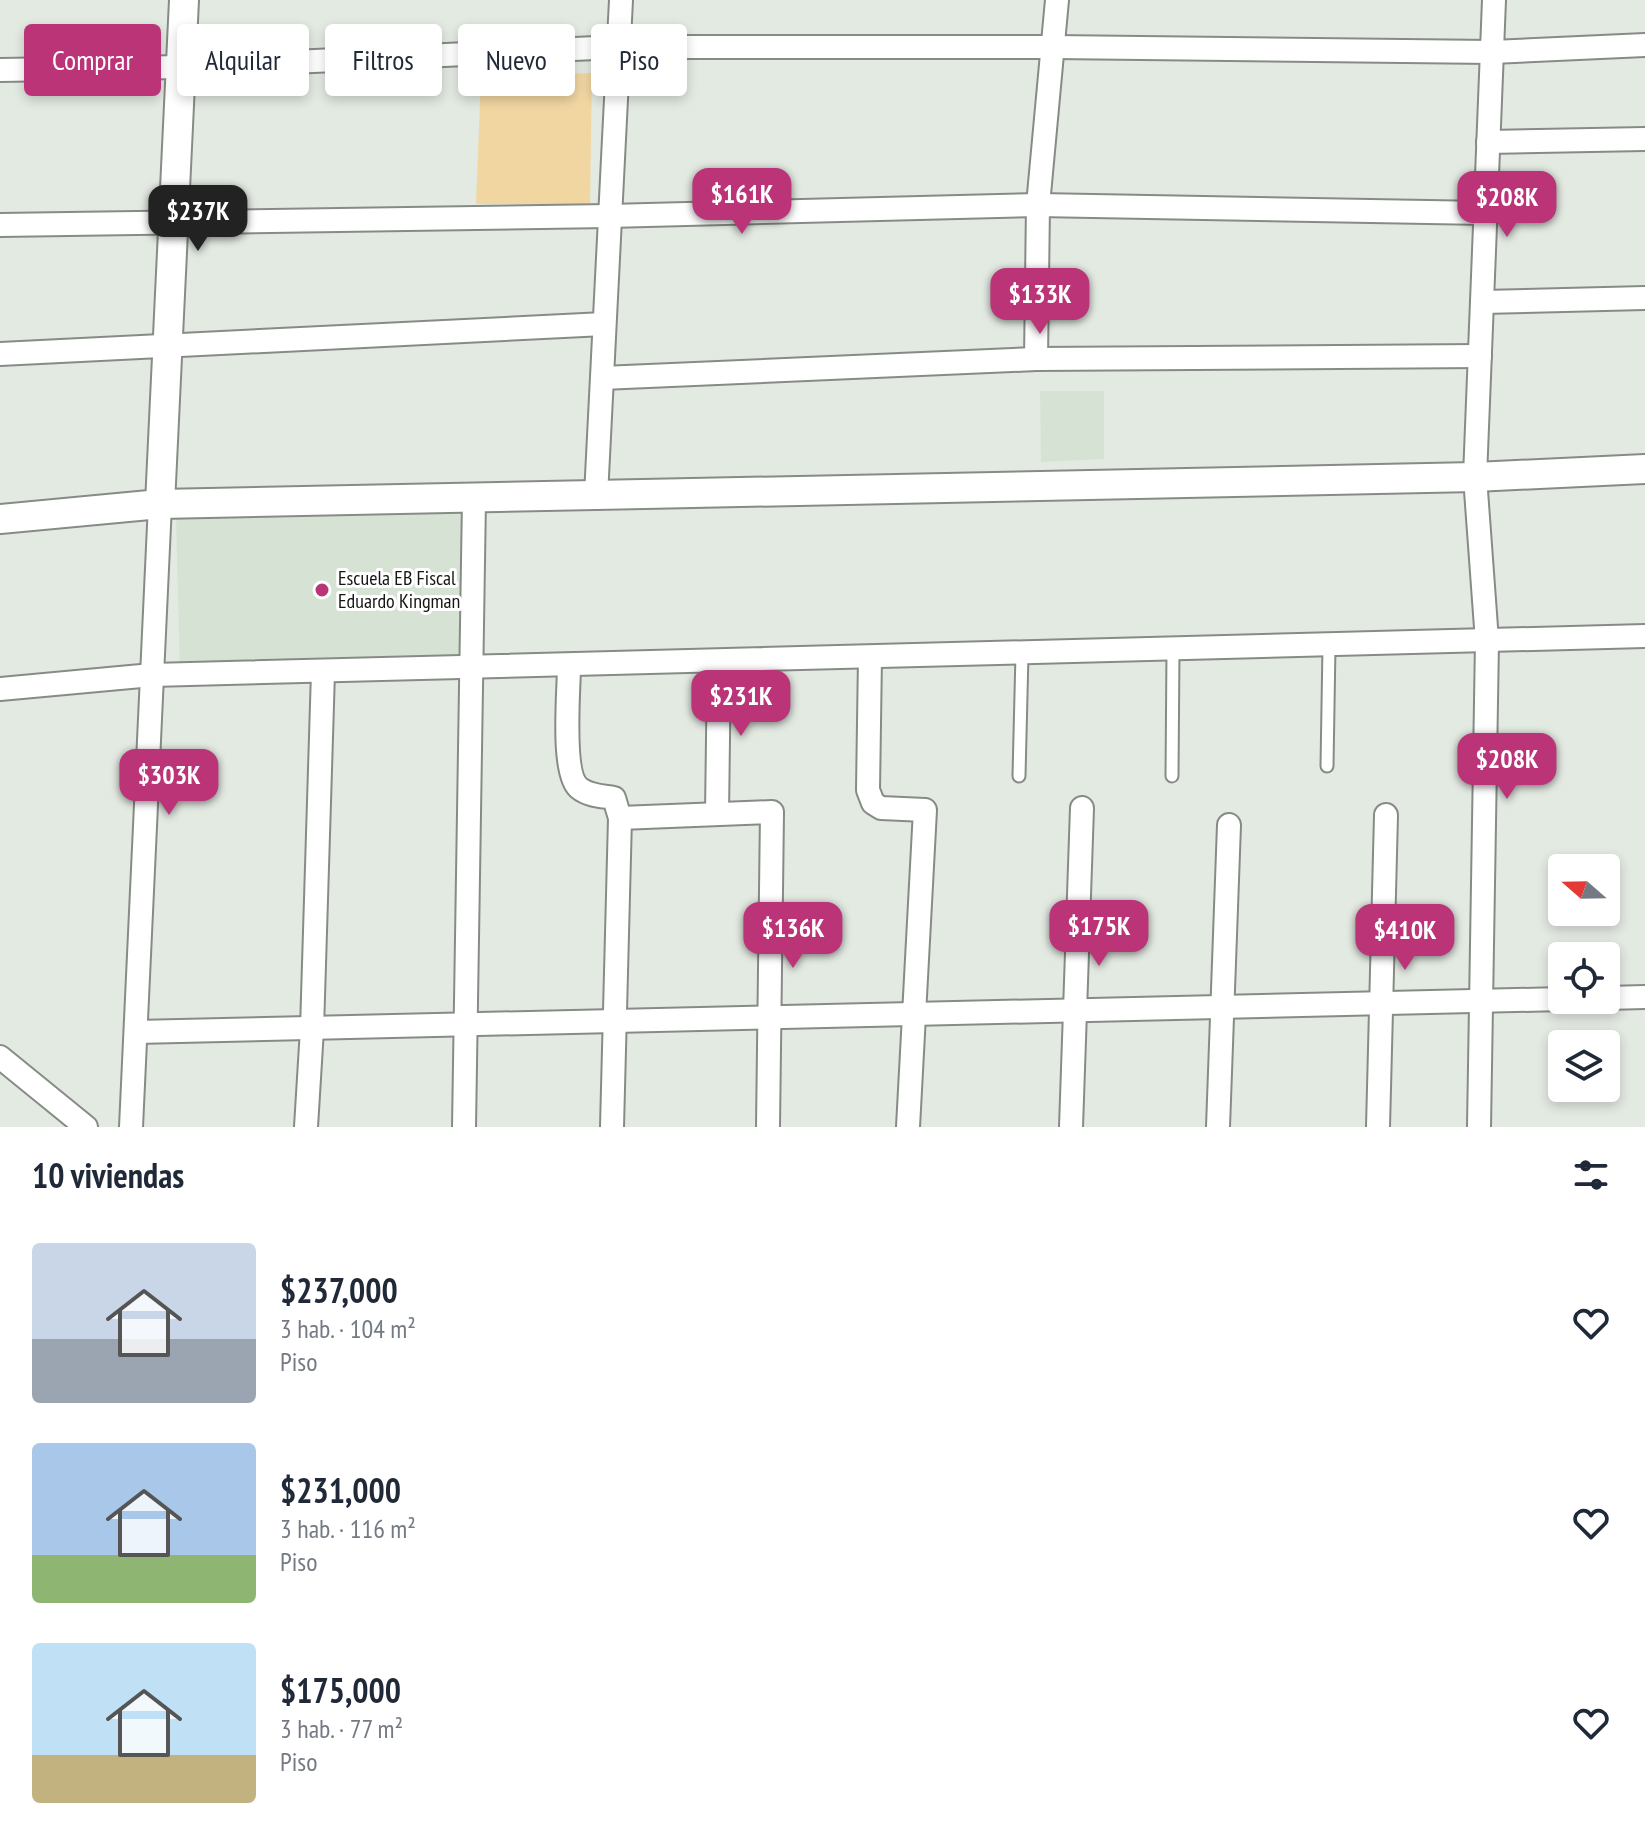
<!DOCTYPE html>
<html lang="es">
<meta charset="utf-8">
<style>
body{margin:0;font-family:"PT Sans Narrow",sans-serif;background:#f2f2f3;color:#1f2937;height:100vh;display:flex;flex-direction:column;font-size:30px;white-space:nowrap}
*{box-sizing:border-box;margin:0}
p{font-size:26px;color:#747a83}
.icon{flex:none;width:44px;height:44px;fill:none;stroke:currentColor;stroke-width:2;stroke-linecap:round;stroke-linejoin:round}
.map{position:relative;height:1127px;overflow:hidden}
.side{display:flex;flex-direction:column;background:#fff;flex:1}
.side>*{flex:none}
.guide{position:absolute;left:24px;top:24px;width:800px;height:72px;display:flex;gap:16px}
.needle{width:52px;rotate:290deg}
.fabs{position:absolute;left:1548px;top:854px;display:grid;gap:16px}
.fabs a{display:grid;place-items:center;width:72px;height:72px;border-radius:8px;background:#fff;box-shadow:0 4px 12px #0003;font-size:40px}
.price{position:absolute;translate:-50% -68px;padding:0 18px;border-radius:16px;background:#ba3477;color:#fff;font-size:26px;line-height:52px;filter:drop-shadow(0 2px 4px #0008)}
.price::after{content:'';position:absolute;left:50%;top:48px;width:24px;height:18px;margin-left:-12px;background:inherit;clip-path:polygon(0 0,100% 0,50% 100%)}
.price.on{background:#222;color:#fff}
ul{padding:0;list-style:none}
li{display:flex;align-items:center;gap:24px;height:200px;padding:0 32px}
li span{display:grid;place-items:center;flex:none;width:224px;height:160px;border-radius:8px;color:#555}
li>.icon{margin-inline-start:auto}
span .icon{width:96px;height:96px;fill:#fffc;stroke-width:1}
li b{font-size:34px}
h2{display:flex;justify-content:space-between;align-items:center;height:96px;padding:0 32px;font-size:34px}
.chip{padding:0 28px;border-radius:8px;background:#fff;box-shadow:0 4px 12px #0003;font-size:28px;line-height:72px}
.chip.on{background:#ba3477;color:#fff}
.map>svg:first-child{display:block}
.built{fill:#d6e3d4}
.green{fill:#f2d6a2}
.lines{fill:none;stroke-linecap:round;stroke-linejoin:round}
.service-casing{stroke:#868c85;stroke-width:15}
.minor-casing{stroke:#868c85;stroke-width:26}
.tertiary-casing{stroke:#868c85;stroke-width:32}
.service{stroke:#fff;stroke-width:11}
.minor{stroke:#fff;stroke-width:22}
.tertiary{stroke:#fff;stroke-width:28}
.poi-dot{fill:#ba3477;stroke:#fff;stroke-width:3}
.labels{text-anchor:middle;stroke-width:6;stroke-linejoin:round;paint-order:stroke}
.poi-label{font-size:20px;fill:#141613;stroke:#fff;text-anchor:start}
</style>
<div class="map">
<svg width="1645" height="1127" viewBox="0 0 1645 1127">
<rect width="100%" height="100%" fill="#e3eae2"/>
<g class="built">
<path d="M1040,391H1104V459L1041,462Z"/>
<path d="M464,507L468,666L180,675L176,515Z"/>
</g>
<path class="green" d="M592,73L590,204H476L481,77Z"/>
<g class="lines">
<defs>
<g id="service">
<path d="M1327,766L1329,646"/>
<path d="M1019,776L1022,654"/>
<path d="M1172,776L1173,650"/>
</g>
<g id="minor">
<path d="M0,70L181,67L618,47H1054L1492,52L1645,45"/>
<path d="M1488,142L1645,139"/>
<path d="M0,225L609,216L1038,205L1485,213"/>
<path d="M1482,302L1645,298"/>
<path d="M0,354L604,324"/>
<path d="M1036,359L1038,205L1057,0"/>
<path d="M602,378L1036,359L1480,356"/>
<path d="M596,496L621,0"/>
<path d="M870,657L868,790L873,803L881,808L925,810L908,1127"/>
<path d="M569,666C569,690 561,773 579,788C589,796 602,796 614,798L620,818L612,1127"/>
<path d="M0,689L152,675L1645,636"/>
<path d="M717,814L719,662"/>
<path d="M620,818L772,812L768,1127"/>
<path d="M1606,998L1645,997"/>
<path d="M136,1032L1562,999"/>
<path d="M0,1057L86,1127"/>
<path d="M131,1127L160,504"/>
<path d="M306,1127L312,1029L323,672"/>
<path d="M464,1127L474,499"/>
<path d="M1071,1127L1082,808"/>
<path d="M1218,1127L1229,825"/>
<path d="M1378,1127L1386,815"/>
<path d="M1479,1127L1487,641L1475,477L1494,0"/>
</g>
<g id="tertiary">
<path d="M160,504L184,0"/>
<path d="M0,519L160,504L1475,477L1645,469"/>
</g>
</defs>
<use href="#service" class="service-casing"/>
<use href="#minor" class="minor-casing"/>
<use href="#tertiary" class="tertiary-casing"/>
<use href="#service" class="service"/>
<use href="#minor" class="minor"/>
<use href="#tertiary" class="tertiary"/>
</g>
<circle class="poi-dot" cx="322" cy="590" r="8"/>
<g class="labels">
<g class="poi-label">
<text x="338" y="585">Escuela EB Fiscal<tspan x="338" dy="23">Eduardo Kingman</tspan></text>
</g>
</g>
</svg>
<div class="fabs">
<a><svg class="needle" viewBox="-14 -14 28 28"><path d="M0-13l5 13h-10z" fill="#e53935"/><path d="M0 13l5-13h-10z" fill="#747a83"/></svg></a>
<a><svg class="icon" aria-label="locate" viewBox="0 0 24 24"><circle cx="12" cy="12" r="6"/><path d="M12 2v4M12 18v4M2 12h4M18 12h4"/></svg></a>
<a><svg class="icon" aria-label="layers" viewBox="0 0 24 24"><path d="M12 4l9 5-9 5-9-5zM3 14l9 5 9-5"/></svg></a>
</div>
<b class="price" style="left:742px;top:236px">$161K</b>
<b class="price" style="left:1507px;top:239px">$208K</b>
<b class="price on" style="left:198px;top:253px">$237K</b>
<b class="price" style="left:1040px;top:336px">$133K</b>
<b class="price" style="left:741px;top:738px">$231K</b>
<b class="price" style="left:1507px;top:801px">$208K</b>
<b class="price" style="left:169px;top:817px">$303K</b>
<b class="price" style="left:1099px;top:968px">$175K</b>
<b class="price" style="left:793px;top:970px">$136K</b>
<b class="price" style="left:1405px;top:972px">$410K</b>
<div class="guide">
<a class="chip on">Comprar</a>
<a class="chip">Alquilar</a>
<a class="chip">Filtros</a>
<a class="chip">Nuevo</a>
<a class="chip">Piso</a>
</div>
</div>
<section class="side">
<h2>10 viviendas<svg class="icon" aria-label="filters" viewBox="0 0 24 24"><path d="M4 7h16M4 17h16"/><circle cx="9" cy="7" r="2"/><circle cx="15" cy="17" r="2"/></svg></h2>
<ul>
<li><span style="background:linear-gradient(#c9d6e8 60%,#9aa5b1 0)"><svg class="icon" aria-label="home" viewBox="0 0 24 24"><path d="M3 11l9-7 9 7M6 9v11h12V9"/></svg></span><div><b>$237,000</b><p>3 hab. · 104 m²</p><p>Piso</p></div><svg class="icon" aria-label="heart" viewBox="0 0 24 24"><path d="M12 20l-8-8c-3-5 5-10 8-4 3-6 11-1 8 4z"/></svg></li>
<li><span style="background:linear-gradient(#a9c7e8 70%,#8fb573 0)"><svg class="icon" aria-label="home" viewBox="0 0 24 24"><path d="M3 11l9-7 9 7M6 9v11h12V9"/></svg></span><div><b>$231,000</b><p>3 hab. · 116 m²</p><p>Piso</p></div><svg class="icon" aria-label="heart" viewBox="0 0 24 24"><path d="M12 20l-8-8c-3-5 5-10 8-4 3-6 11-1 8 4z"/></svg></li>
<li><span style="background:linear-gradient(#bfe0f5 70%,#c2b280 0)"><svg class="icon" aria-label="home" viewBox="0 0 24 24"><path d="M3 11l9-7 9 7M6 9v11h12V9"/></svg></span><div><b>$175,000</b><p>3 hab. · 77 m²</p><p>Piso</p></div><svg class="icon" aria-label="heart" viewBox="0 0 24 24"><path d="M12 20l-8-8c-3-5 5-10 8-4 3-6 11-1 8 4z"/></svg></li>
</ul>
</section>
